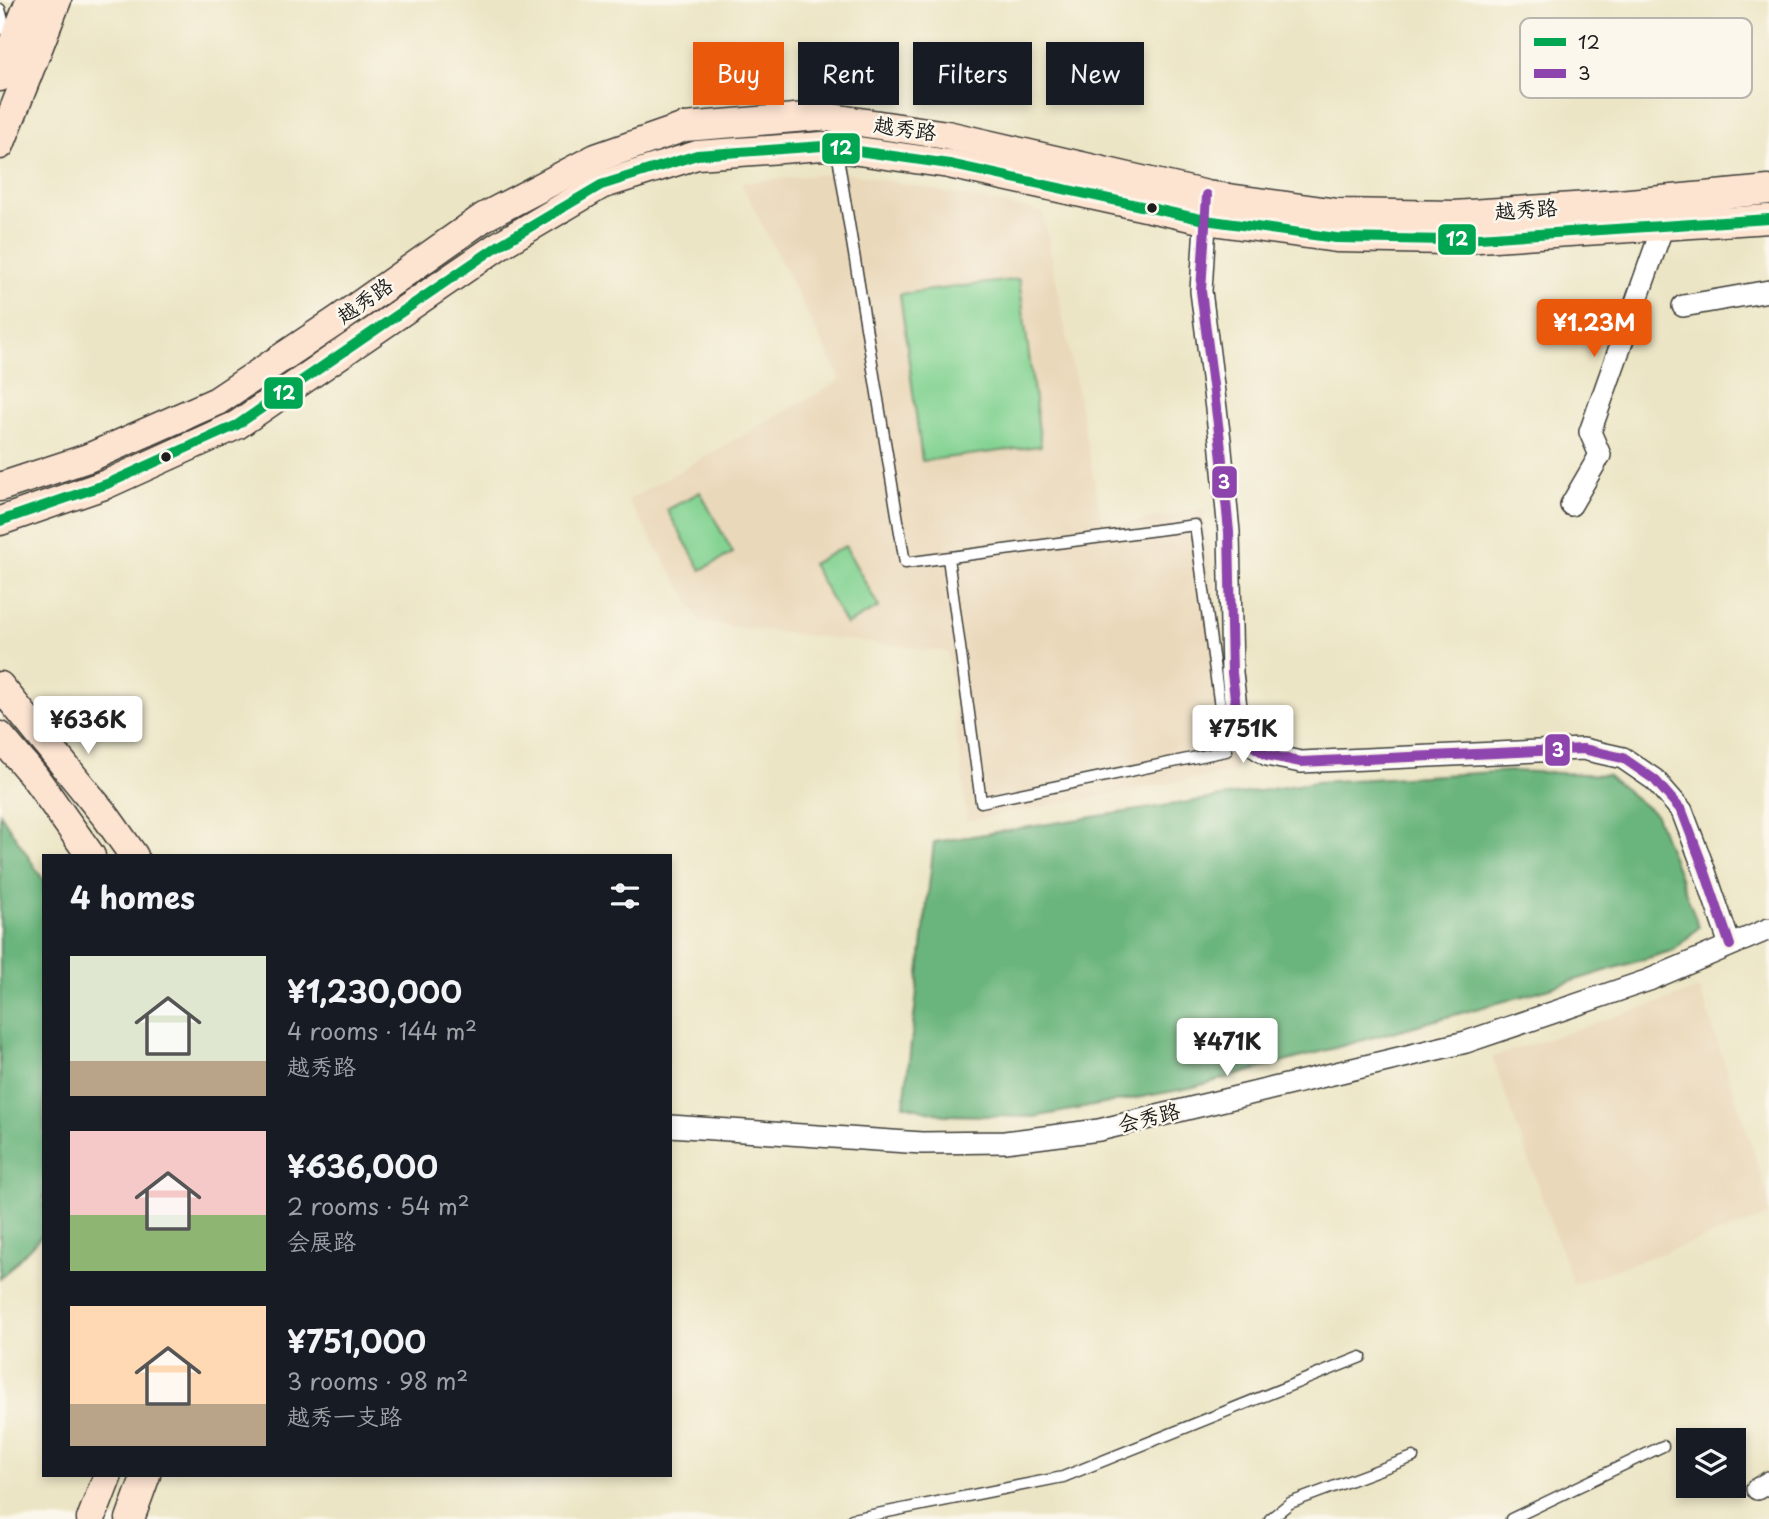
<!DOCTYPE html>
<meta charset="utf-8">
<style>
body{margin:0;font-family:"Playpen Sans","LXGW WenKai TC",sans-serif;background:#242831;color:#f1f3f6;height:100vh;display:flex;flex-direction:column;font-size:26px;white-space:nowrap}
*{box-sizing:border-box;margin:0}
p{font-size:23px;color:#9ea1a6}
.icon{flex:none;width:38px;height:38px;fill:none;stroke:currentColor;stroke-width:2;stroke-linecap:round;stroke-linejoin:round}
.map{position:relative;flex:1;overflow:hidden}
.panel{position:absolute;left:42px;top:854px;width:630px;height:623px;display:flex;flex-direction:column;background:#171b24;border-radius:0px;box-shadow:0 4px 10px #0003}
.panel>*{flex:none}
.top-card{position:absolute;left:693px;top:42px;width:665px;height:63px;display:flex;gap:14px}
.buttons{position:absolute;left:1676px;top:1428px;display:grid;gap:14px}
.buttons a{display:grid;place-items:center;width:70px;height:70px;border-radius:0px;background:#171b24;box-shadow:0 4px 10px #0003;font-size:35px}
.price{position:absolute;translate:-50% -60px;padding:0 16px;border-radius:7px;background:#fff;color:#222;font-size:23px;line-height:46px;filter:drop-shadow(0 2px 4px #0008)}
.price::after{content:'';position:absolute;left:50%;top:42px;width:21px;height:16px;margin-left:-10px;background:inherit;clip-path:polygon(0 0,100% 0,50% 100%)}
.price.on{background:#ea580c;color:#fff}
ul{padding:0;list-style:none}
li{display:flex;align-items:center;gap:21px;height:175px;padding:0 28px}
li span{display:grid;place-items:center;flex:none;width:196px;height:140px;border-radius:0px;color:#555}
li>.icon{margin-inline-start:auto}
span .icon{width:84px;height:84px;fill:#fffc;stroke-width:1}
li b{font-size:30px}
h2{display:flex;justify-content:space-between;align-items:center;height:84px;padding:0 28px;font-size:30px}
.pill{padding:0 24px;border-radius:0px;background:#171b24;box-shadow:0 4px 10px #0003;font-size:24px;line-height:63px}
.pill.on{background:#ea580c;color:#fff}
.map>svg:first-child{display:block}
.built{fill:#ead8ba}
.green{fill:#84d393;stroke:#507858;stroke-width:2}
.forest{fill:#6bb57d;stroke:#44684c;stroke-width:2}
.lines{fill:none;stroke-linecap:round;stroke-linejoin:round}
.service-casing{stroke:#3b3a35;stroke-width:13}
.minor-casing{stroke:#3b3a35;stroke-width:24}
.secondary-casing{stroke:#3b3a35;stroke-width:31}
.service{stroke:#fff;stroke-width:10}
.minor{stroke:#fff;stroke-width:21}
.secondary{stroke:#fde4d1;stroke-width:28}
.bus-1-casing{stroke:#fbf7ec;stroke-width:16}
.bus-2-casing{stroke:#fbf7ec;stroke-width:16}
.bus-1{stroke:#00a651;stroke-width:10}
.bus-2{stroke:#8e44ad;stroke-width:10}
.bus-dot{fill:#1c1c1c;stroke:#fbf7ec;stroke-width:2.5}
.labels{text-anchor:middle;stroke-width:5;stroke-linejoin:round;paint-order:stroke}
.street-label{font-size:21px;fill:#1c1c1c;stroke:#fbf7ec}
.key{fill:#fbf7ec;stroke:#b8b5ae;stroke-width:2}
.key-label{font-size:19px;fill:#1c1c1c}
.line-badge{stroke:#fbf7ec;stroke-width:2.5}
.badge-label{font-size:19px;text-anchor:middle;font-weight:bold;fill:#fff}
</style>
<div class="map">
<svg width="1769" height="1519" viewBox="0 0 1769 1519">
<rect width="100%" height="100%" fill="#fbf7ec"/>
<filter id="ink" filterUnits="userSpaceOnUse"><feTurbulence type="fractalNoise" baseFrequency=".0143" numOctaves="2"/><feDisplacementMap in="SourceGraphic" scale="14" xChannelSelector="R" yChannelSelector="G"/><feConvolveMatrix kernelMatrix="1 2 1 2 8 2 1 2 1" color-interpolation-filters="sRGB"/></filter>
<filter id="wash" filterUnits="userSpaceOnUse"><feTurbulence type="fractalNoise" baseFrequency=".00686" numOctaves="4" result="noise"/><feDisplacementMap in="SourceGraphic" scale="28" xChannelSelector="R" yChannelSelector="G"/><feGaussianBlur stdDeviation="1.57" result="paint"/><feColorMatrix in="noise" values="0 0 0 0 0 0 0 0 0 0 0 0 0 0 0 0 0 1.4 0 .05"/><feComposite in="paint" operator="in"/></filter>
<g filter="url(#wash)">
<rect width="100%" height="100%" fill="#ece5c5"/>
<g class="built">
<path d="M845,172L1043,212L1103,527L1204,509L1237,771L967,821L948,652L702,623L628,500L841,380L741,183Z"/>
<path d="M1700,989L1769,1199V1216L1573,1284L1492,1057Z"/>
</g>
<g class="green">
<path d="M1019,279L1041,446L922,461L900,294Z"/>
<path d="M700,492L733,553L701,570L667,510Z"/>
<path d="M845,546L879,607L846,625L812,564Z"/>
</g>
<g class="forest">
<path d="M1512,771L1607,775L1656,815L1699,927L1674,950L1523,996L1190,1088L1034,1117L944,1115L904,1105L934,842L1316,782Z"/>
<path d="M0,813L44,881V1233L0,1279Z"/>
</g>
</g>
<g filter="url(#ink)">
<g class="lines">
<defs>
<g id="service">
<path d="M0,9L7,36"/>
<path d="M837,151L905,563L1195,525L1226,751L981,802L948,558"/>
<path d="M852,1519L1063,1477L1361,1357"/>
<path d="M1270,1519L1290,1503L1413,1457"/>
<path d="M1511,1519L1663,1446"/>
</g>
<g id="minor">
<path d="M1206,208L1201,291L1220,440L1229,532L1232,673L1237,716L1250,744L1267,755L1301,762L1583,749L1623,758L1655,780L1682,811L1704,869L1730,945"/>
<path d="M1683,306L1769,291"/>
<path d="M1571,505L1600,455L1590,432L1663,226"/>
<path d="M670,1126L922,1143L1005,1142L1099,1130L1466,1042L1649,980L1769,929"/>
<path d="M1757,1489L1769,1482"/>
</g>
<g id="secondary">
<path d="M0,77L30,0"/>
<path d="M0,145L57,0"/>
<path d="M0,487L88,458L217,401L338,320L484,217L596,158L685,127L819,116L947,135L1207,195L1337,213L1454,215L1619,204L1769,190"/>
<path d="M0,521L107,484L237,425L498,246L601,185L697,155L823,146L949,164L1205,220L1336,238L1448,240L1769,219"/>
<path d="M0,686L107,818L134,856"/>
<path d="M0,736L34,776L91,856"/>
<path d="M91,1519L108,1475"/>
<path d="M130,1519L146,1475"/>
</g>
</defs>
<use href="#service" class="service-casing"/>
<use href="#minor" class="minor-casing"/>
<use href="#secondary" class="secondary-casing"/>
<use href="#service" class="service"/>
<use href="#minor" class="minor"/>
<use href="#secondary" class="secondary"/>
<defs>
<path id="bus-1" d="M0,521L107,484L237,425L498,246L601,185L697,155L823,146L949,164L1205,220L1336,238L1448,240L1769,219"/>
<path id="bus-2" d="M1207,195L1201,291L1220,440L1229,532L1232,673L1237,716L1250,744L1267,755L1301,762L1583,749L1623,758L1655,780L1682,811L1704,869L1730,945"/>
</defs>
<use href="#bus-1" class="bus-1-casing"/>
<use href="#bus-2" class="bus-2-casing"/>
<use href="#bus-1" class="bus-1"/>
<use href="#bus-2" class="bus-2"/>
</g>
</g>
<g class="bus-dot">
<circle cx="1152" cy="208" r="6"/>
<circle cx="166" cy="457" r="6"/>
</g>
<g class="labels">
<g class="street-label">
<text transform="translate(905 129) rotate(8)" y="7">越秀路</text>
<text transform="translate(1526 210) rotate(-4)" y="7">越秀路</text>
<text transform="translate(365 301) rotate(-35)" y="7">越秀路</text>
<text transform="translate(1149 1118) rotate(-14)" y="7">会秀路</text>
</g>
</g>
<rect x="1520" y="18" width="232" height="80" rx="10" class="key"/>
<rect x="1534" y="38" width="32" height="8" fill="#00a651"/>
<rect x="1534" y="69" width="32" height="9" fill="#8e44ad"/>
<g class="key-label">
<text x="1578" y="49">12</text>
<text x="1578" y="80">3</text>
</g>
<g class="line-badge">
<rect x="821" y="132" width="40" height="33" rx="7" fill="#00a651"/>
<rect x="1437" y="223" width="40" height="33" rx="7" fill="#00a651"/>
<rect x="263" y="376" width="41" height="34" rx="7" fill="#00a651"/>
<rect x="1211" y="465" width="27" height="34" rx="7" fill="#8e44ad"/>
<rect x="1544" y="733" width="27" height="34" rx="7" fill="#8e44ad"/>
</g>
<g class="badge-label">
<text x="841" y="155">12</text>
<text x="1457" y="246">12</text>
<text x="284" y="400">12</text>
<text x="1224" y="489">3</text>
<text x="1558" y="757">3</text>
</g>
</svg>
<div class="buttons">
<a><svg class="icon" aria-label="layers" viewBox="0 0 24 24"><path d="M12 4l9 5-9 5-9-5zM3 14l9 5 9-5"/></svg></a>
</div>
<b class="price on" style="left:1594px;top:359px">¥1.23M</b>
<b class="price" style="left:88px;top:756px">¥636K</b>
<b class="price" style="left:1243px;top:765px">¥751K</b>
<b class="price" style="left:1227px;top:1078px">¥471K</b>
<div class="top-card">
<a class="pill on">Buy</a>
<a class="pill">Rent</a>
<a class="pill">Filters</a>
<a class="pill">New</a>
</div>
<section class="panel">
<h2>4 homes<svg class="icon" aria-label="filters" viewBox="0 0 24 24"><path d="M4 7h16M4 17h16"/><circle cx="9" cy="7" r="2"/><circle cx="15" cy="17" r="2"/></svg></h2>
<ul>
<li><span style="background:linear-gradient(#dfe7d0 75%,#b9a48a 0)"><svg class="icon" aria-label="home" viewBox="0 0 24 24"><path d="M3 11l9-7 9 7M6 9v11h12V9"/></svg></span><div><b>¥1,230,000</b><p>4 rooms · 144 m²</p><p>越秀路</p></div></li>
<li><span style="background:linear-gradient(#f6c9c9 60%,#8fb573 0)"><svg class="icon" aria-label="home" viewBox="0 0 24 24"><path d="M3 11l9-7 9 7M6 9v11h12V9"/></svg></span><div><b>¥636,000</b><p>2 rooms · 54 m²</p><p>会展路</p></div></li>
<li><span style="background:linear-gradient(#ffd9b3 70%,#b9a48a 0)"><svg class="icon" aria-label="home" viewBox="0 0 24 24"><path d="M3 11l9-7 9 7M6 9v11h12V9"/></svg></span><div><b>¥751,000</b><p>3 rooms · 98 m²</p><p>越秀一支路</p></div></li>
</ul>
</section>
</div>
